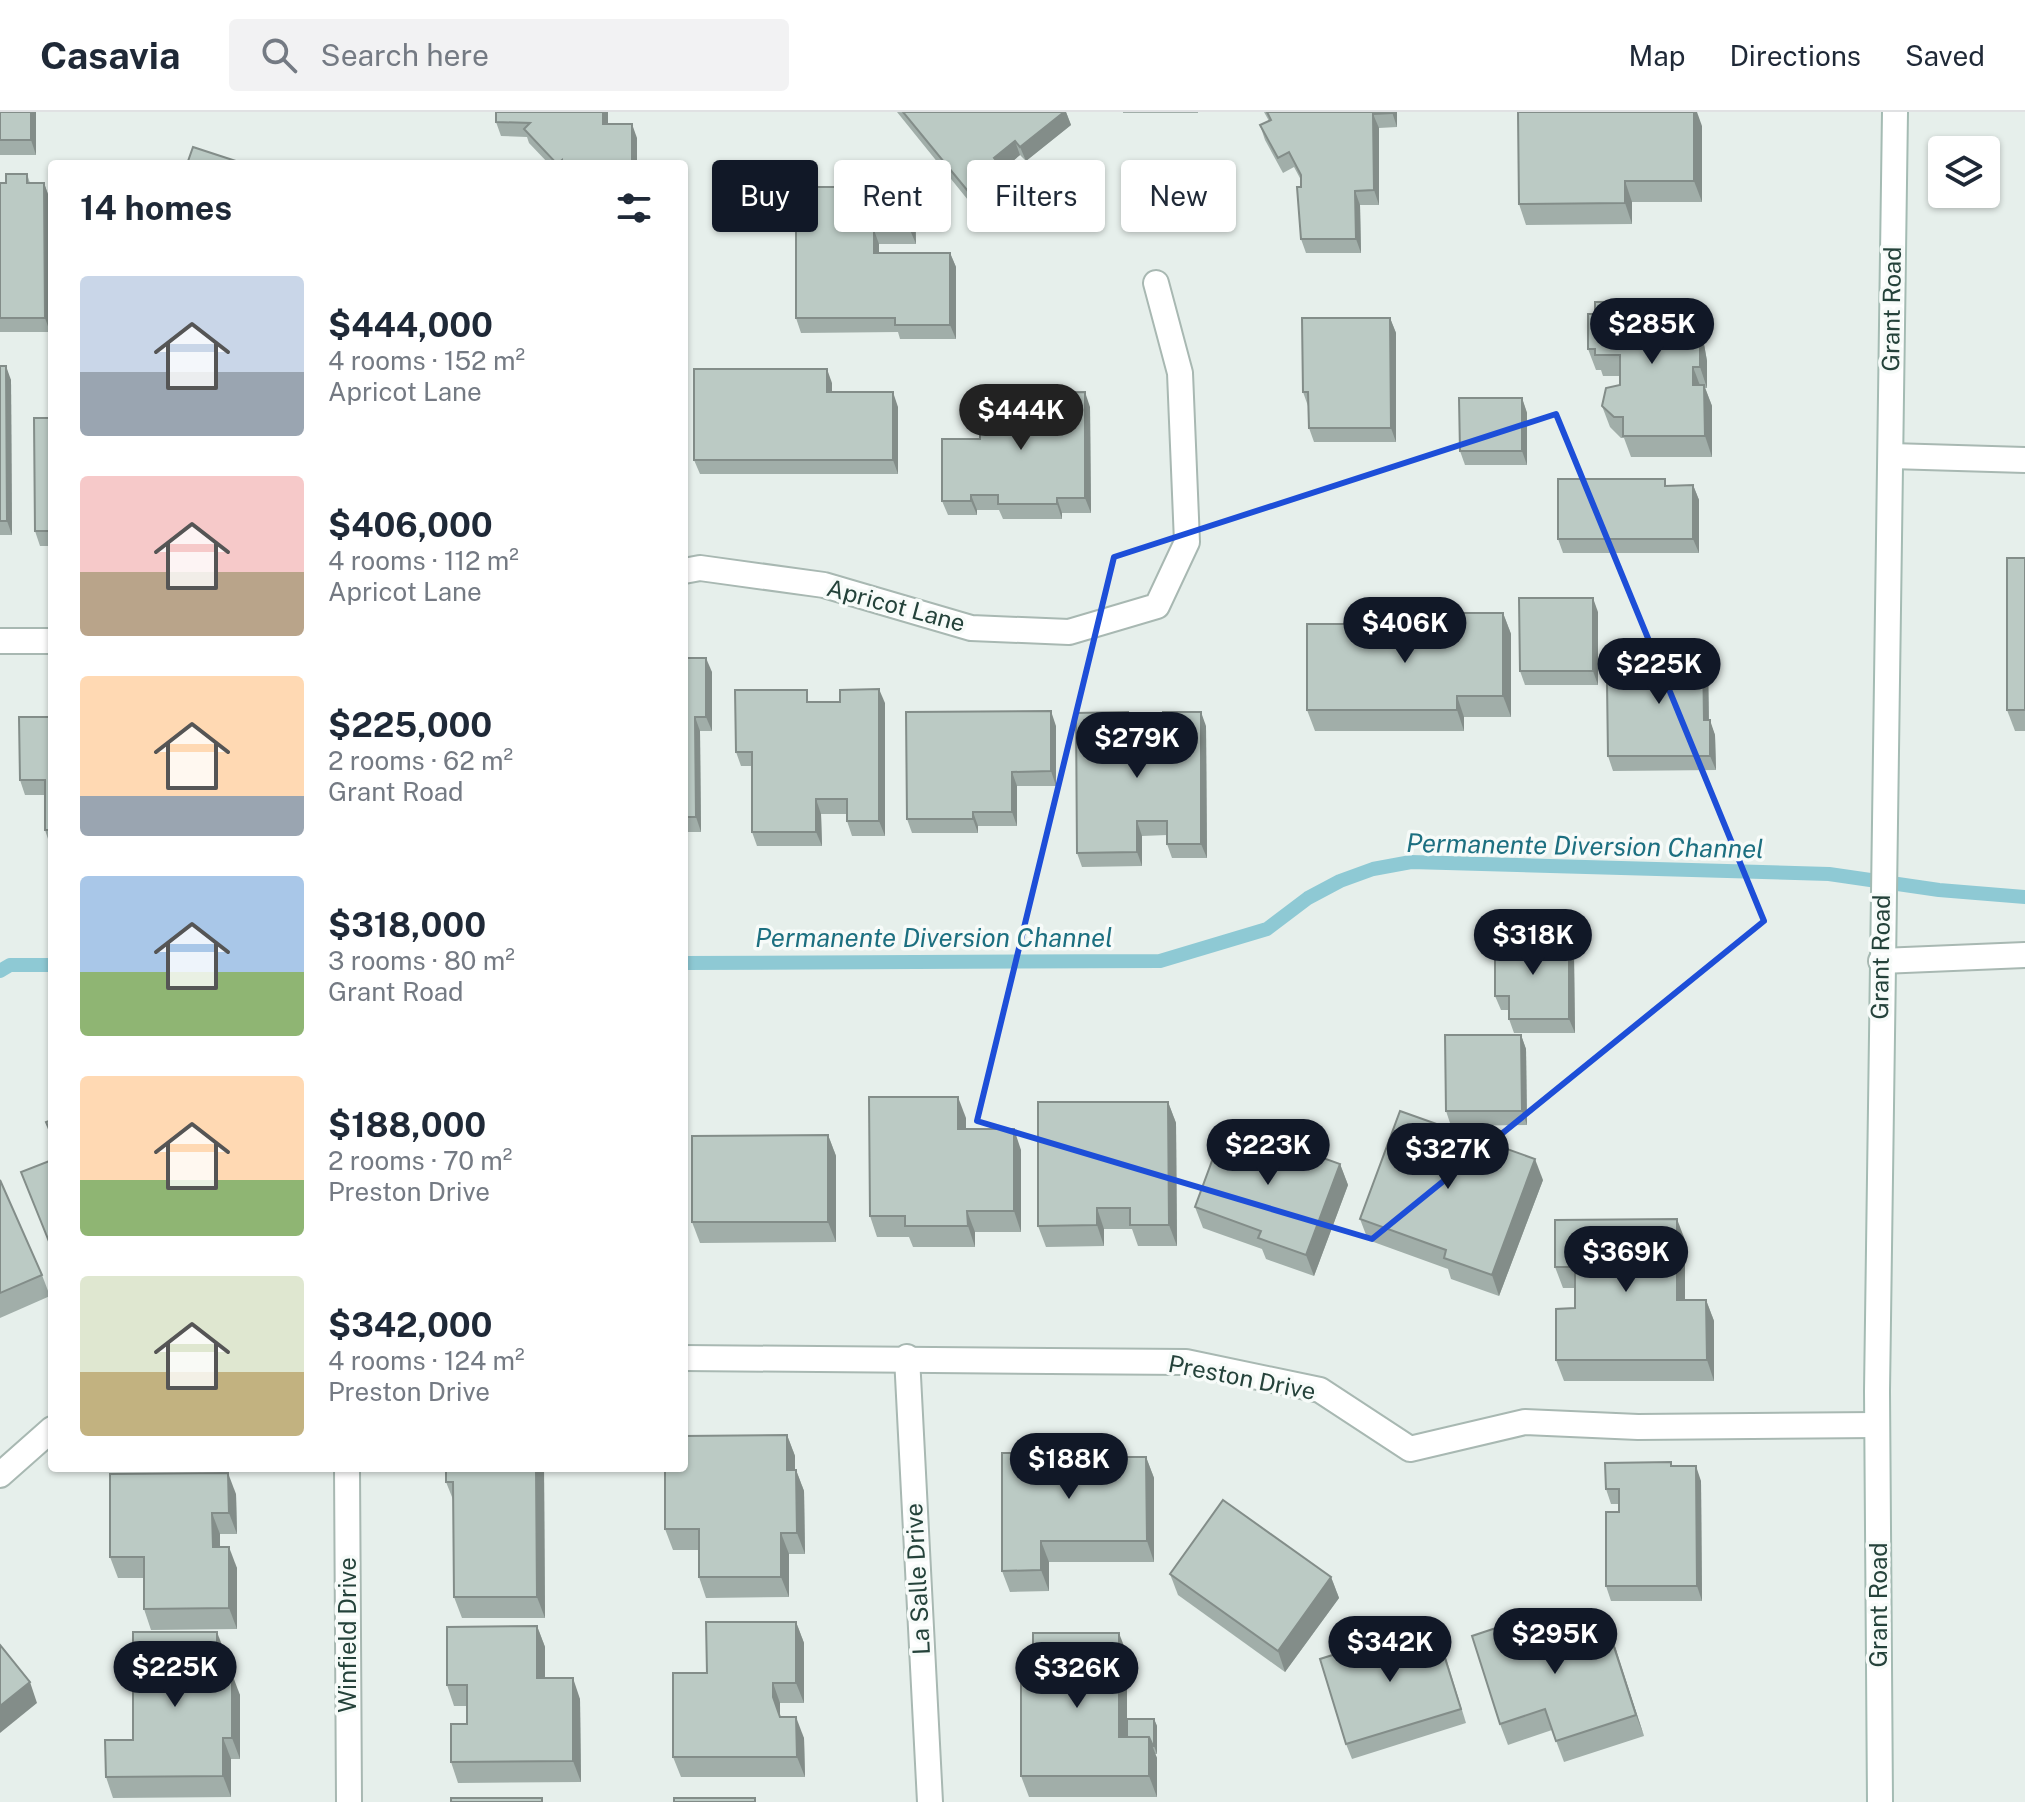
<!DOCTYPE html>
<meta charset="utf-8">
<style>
body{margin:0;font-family:"Public Sans",sans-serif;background:#f2f2f3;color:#1f2937;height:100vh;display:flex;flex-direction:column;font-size:30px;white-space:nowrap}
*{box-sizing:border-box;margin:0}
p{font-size:26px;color:#747a83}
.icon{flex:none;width:44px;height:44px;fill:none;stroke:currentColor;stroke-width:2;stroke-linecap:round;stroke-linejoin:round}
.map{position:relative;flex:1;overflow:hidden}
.panel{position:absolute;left:48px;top:48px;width:640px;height:1312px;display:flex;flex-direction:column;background:#fff;border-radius:8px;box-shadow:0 2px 6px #0004}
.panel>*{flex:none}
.banner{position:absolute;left:712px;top:48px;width:760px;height:72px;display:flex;gap:16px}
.controls{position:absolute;left:1928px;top:24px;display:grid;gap:16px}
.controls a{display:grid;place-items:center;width:72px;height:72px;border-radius:8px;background:#fff;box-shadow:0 2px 6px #0004;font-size:40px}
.price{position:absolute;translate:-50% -68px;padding:0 18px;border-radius:28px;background:#111827;color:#fff;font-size:26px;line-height:52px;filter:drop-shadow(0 2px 4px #0008)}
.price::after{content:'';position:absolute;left:50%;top:48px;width:24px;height:18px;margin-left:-12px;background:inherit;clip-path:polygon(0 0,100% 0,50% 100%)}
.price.current{background:#222;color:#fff}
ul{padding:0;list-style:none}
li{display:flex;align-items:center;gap:24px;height:200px;padding:0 32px}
li span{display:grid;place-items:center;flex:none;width:224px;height:160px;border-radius:8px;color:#555}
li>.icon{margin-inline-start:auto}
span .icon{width:96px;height:96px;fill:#fffc;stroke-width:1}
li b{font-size:34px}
h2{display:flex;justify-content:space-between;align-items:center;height:96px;padding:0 32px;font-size:34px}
.chip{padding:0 28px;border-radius:8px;background:#fff;box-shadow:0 2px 6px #0004;font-size:28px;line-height:72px}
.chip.current{background:#111827;color:#fff}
header{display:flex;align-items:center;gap:48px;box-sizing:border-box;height:112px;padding:0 40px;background:#fff;border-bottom:2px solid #e0e1e3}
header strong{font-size:38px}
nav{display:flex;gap:44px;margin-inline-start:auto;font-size:28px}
.search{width:560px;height:72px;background:#f2f2f3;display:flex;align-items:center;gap:20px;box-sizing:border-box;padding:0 28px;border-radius:8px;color:#747a83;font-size:30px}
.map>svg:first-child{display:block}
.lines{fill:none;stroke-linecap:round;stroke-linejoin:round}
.stream{stroke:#8ec9d4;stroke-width:14}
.lane-casing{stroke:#a8b8b2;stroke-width:28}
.street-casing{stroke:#a8b8b2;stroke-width:28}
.secondary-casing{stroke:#a4bbb3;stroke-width:28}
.lane{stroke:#fff;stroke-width:24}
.street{stroke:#fff;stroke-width:24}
.secondary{stroke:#fff;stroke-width:24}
.wall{fill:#a1aea9}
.shaded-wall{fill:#838d89}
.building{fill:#bbcac4;stroke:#838d89;stroke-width:2}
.marked{fill:none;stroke:#1d4ed8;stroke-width:6;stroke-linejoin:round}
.labels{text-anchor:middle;stroke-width:7;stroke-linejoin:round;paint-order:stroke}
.street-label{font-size:24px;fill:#24423a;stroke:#f7fbf9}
.water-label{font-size:26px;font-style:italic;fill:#1c6f80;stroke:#f7fbf9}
</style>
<header>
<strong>Casavia</strong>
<div class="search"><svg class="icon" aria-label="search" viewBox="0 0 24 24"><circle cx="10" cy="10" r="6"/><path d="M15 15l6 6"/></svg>Search here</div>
<nav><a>Map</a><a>Directions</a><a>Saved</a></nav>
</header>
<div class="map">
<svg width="2025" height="1690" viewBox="0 0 2025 1690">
<rect width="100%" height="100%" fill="#e6efeb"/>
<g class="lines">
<g class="stream">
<path d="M684,851L1160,849L1267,817L1308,786L1340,769L1373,757L1411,750L1829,762L1939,778L2025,785"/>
<path d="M0,859L10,853H52"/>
</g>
<defs>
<path id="lane" d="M1881,849L2025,843"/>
<g id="street">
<path d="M1891,344L2025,348"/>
<path d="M684,459L700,456L824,473L971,516L1069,520L1157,494L1187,430L1180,261L1156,171"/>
<path d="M0,529H52"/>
<path d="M907,1245L930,1690"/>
<path d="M684,1246L1186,1250L1320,1278L1410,1337L1525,1310L1638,1315L1877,1313"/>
<path d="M347,1356L349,1690"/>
<path d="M0,1363L52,1317"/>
</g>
<path id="secondary" d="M1880,1690L1877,1279L1895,0"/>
</defs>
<use href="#lane" class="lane-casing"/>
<use href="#street" class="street-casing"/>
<use href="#secondary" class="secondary-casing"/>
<use href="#lane" class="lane"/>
<use href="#street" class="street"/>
<use href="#secondary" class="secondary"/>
</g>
<g class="wall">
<rect x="0" y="0" width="36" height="43"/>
<path d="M897,0H1066L1071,13L1026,49L1020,43L1001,59L1004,66L972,93Z"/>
<rect x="1123" y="0" width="75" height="1"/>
<path d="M1264,0H1397V15L1379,16V93H1360L1361,141H1306L1301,127V68L1294,55L1283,61L1265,28L1260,13L1269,9Z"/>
<path d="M496,10L608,12L637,26V52H549L529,31L527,25L501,24Z"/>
<path d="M1702,14V90H1632V112L1526,113L1519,92Z"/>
<path d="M27,62L30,71H44L49,85L50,220H0V71H6Z"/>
<path d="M910,75L915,89L916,132H879V141H950L956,155V227H900L898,220L801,221L796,206Z"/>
<path d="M1692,189L1700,210L1707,249V276H1705L1712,294V345H1631L1624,326H1621L1610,315L1602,294L1620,273V264H1603L1601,258H1596L1588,237L1595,202Z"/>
<path d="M1390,206L1396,221V330H1314L1309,316L1308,294L1303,280Z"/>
<path d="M0,254L11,268L12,423H0Z"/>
<path d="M832,271V280L898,295V362H700L694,348Z"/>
<path d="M1522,286L1527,301V353H1465L1460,339Z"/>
<path d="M1090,295L1091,401H1062V407H1003L999,398H977V403H948L942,389L980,327Z"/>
<path d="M52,306V434H40L35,419Z"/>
<path d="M1693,373L1699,388V441H1563L1558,427Z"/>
<path d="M2025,446V619H2015L2007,598Z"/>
<path d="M1598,500V573H1525L1520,559Z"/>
<path d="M1503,501L1511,522V605H1464V619H1315L1307,598L1381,512L1385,521L1444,520Z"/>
<path d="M1703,538L1708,552L1709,608L1715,623L1716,658L1613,659L1608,644L1625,570Z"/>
<path d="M684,546L712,560V619H700L701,720H684Z"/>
<path d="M812,590L885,591V724H852L847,709V702H821L822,734H757L752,720V654H741L736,640Z"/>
<path d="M52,605V733H50L45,718V683H25L20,668Z"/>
<path d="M1056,614V674H1017V714H978V721H912L907,707Z"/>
<path d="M1206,614L1207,746H1172L1167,732V723L1142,724V754L1082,755L1077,741L1133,615Z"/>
<path d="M1520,829H1569L1574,844L1575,921H1514L1509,907V898H1501L1495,884Z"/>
<path d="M1521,923L1526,937L1527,1013L1451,1014L1446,999Z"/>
<path d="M1168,990L1176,1011L1177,1134H1138L1132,1117H1104V1134L1046,1135L1038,1114Z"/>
<path d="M966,1006V1017L1021,1038V1120H975V1135H913L909,1125H877L870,1104Z"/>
<path d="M828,1023L836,1044V1130L700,1131L692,1110Z"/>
<path d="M1340,1052L1348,1073L1314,1164L1266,1147L1262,1137L1203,1116L1195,1095Z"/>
<path d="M0,1068L42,1163L50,1184L0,1206Z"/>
<path d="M1543,1068L1499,1184L1451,1167L1448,1157L1368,1128L1360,1107Z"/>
<path d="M1685,1128V1188H1706L1714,1209V1269H1564L1556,1248L1575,1196V1176H1563L1555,1155Z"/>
<path d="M787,1323L795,1344V1358H796L804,1379L805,1442H789V1485L706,1486L699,1465V1438H673L665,1417Z"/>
<path d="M1110,1345H1146L1154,1366V1450H1049V1479L1010,1480L1002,1459Z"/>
<path d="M1673,1354L1701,1369L1702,1489H1611L1606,1474L1619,1400V1392H1611L1606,1377Z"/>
<path d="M446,1356H544L545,1506H462L454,1485V1390L446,1370Z"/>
<path d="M236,1382L237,1422H220V1435L237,1456V1517L151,1518L144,1497V1466H118L110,1445Z"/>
<path d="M1170,1462L1331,1465L1339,1486L1285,1560L1178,1483Z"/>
<path d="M1605,1507L1644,1624L1564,1650L1552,1618L1508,1633L1500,1612L1541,1528Z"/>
<path d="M796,1510L804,1531V1591H780V1605L804,1626L805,1665H681L673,1645L707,1561Z"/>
<path d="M537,1514L545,1535V1566L580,1587L581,1670L458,1671L451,1650L467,1612V1594H454L447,1573Z"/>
<path d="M1440,1526L1466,1611L1352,1647L1346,1632Z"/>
<path d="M225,1541V1562L240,1583V1647H231V1685L113,1686L106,1665L133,1628Z"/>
<path d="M1127,1542V1607H1154L1157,1614V1642H1155L1157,1646V1685H1029L1021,1664L1033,1566Z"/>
</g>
<g class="shaded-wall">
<path d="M31,0H36V43L31,28Z"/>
<path d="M603,0H608V26L603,12Z"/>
<path d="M1064,0H1066L1071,13L1026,49L1020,35Z"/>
<path d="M1392,0H1397V15Z"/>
<path d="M1694,0H1697L1702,14V90L1694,69Z"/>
<path d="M1373,2L1379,16V93L1374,78Z"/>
<path d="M632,12L637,26V52H632Z"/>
<path d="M1015,29L1020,43L1001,59L1004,66L972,93L967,78L994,46Z"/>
<path d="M1625,69L1632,90V112L1625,91Z"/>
<path d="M44,71L49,85L50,220L45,206Z"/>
<path d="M910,75L915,89L916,132L910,118Z"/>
<path d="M1355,79L1360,93L1361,141L1356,127Z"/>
<path d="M874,118L879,132V155L874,141Z"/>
<path d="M950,141L956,155V227L950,213Z"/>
<path d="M1692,189L1700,210L1707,249V276L1700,255L1693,228V223L1700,241V228Z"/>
<path d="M1390,206L1396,221V330L1391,316Z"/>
<path d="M6,254L11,268L12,423L7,409Z"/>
<path d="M1693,255L1701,276L1693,273Z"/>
<path d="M827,257L832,271V295L827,280Z"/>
<path d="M1704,273L1712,294V345L1705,324Z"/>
<path d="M893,280L898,295V362L893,348Z"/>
<path d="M1085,280L1090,295L1091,401L1085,386Z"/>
<path d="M1522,286L1527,301V353L1522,339Z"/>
<path d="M1693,373L1699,388V441L1693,427Z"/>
<path d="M971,383L977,398V403L971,389Z"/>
<path d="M1057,386L1062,401V407L1057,392Z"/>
<path d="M1593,486L1598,500V573L1593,559Z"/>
<path d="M1503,501L1511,522V605L1503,584Z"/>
<path d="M1703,538L1708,552L1709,623L1704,608Z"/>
<path d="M706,546L712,560V619L706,605Z"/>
<path d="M879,577L885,591V724L879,709Z"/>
<path d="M1457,584L1464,605V619L1457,598Z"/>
<path d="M1051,599L1056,614V674L1051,659Z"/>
<path d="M1128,600L1133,614L1128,615Z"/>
<path d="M1201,600L1206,614L1207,746L1201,732Z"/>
<path d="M695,605L700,619L701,720L696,705Z"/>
<path d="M1710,608L1715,623L1716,658L1710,644Z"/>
<path d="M1012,660L1017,674V714L1012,700Z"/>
<path d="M816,687L821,702L822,734L816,720Z"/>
<path d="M973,700L978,714V721L973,707Z"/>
<path d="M1137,709L1142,724V754L1137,740Z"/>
<path d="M1569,829L1574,844L1575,921L1569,907Z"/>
<path d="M1521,923L1526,937L1527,1013L1522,999Z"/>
<path d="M958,985L966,1006V1038L958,1017Z"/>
<path d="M1168,990L1176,1011L1177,1134L1169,1113Z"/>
<path d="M1014,1017L1021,1038V1120L1014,1099Z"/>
<path d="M828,1023L836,1044V1130L828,1110Z"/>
<path d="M1535,1047L1543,1068L1499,1184L1492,1163Z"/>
<path d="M1340,1052L1348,1073L1314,1164L1306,1143Z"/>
<path d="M1097,1096L1104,1117V1134L1097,1113Z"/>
<path d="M967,1099L975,1120V1135L968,1114Z"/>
<path d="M1677,1107L1685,1128V1209L1677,1188Z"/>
<path d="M1706,1188L1714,1209V1269L1707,1248Z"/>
<path d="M787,1323L795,1344V1379L787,1358Z"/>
<path d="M1146,1345L1154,1366V1450L1147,1429Z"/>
<path d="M1696,1354L1701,1369L1702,1489L1697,1474Z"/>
<path d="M536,1356H544L545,1506L537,1485Z"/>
<path d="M796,1358L804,1379L805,1442L797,1421Z"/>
<path d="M228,1361L236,1382L237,1422L229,1401Z"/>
<path d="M212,1401L220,1422V1456L213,1435Z"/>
<path d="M781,1421L789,1442V1485L781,1465Z"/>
<path d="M1041,1429L1049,1450V1479L1041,1458Z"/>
<path d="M229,1435L237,1456V1517L229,1496Z"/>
<path d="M1331,1465L1339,1486L1285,1560L1278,1539Z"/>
<path d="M1605,1507L1613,1528L1644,1624L1636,1603Z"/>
<path d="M796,1510L804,1531V1591L796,1571Z"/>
<path d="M537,1514L545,1535V1587L537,1566Z"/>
<path d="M217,1520L225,1541V1583L217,1562Z"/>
<path d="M1119,1521L1127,1542V1646L1119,1625Z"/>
<path d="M232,1562L240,1583V1647L232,1626Z"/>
<path d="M573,1566L580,1587L581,1670L573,1649Z"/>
<path d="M30,1570L37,1591L0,1621V1594Z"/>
<path d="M773,1571L780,1591V1605L773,1585Z"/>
<path d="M796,1605L804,1626L805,1665L797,1645Z"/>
<path d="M1154,1607L1157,1614V1642L1154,1634Z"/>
<path d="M1149,1625L1157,1646V1685L1149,1664Z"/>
<path d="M223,1626L231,1647V1685L223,1664Z"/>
</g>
<g class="building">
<rect x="0" y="0" width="31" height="28"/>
<path d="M496,0H603V12H632V52H562V48L557,52L524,17L530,11L496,10Z"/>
<path d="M903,0H1064L1020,35L1015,29L994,46L999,52L967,78Z"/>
<path d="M1267,0H1392V1L1373,2L1374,78L1355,79L1356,127H1301L1297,75H1301V63L1289,40L1278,46L1260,13L1271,8Z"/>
<path d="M1518,0H1694V69H1625V91L1519,92Z"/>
<path d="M193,35L245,52H187Z"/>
<path d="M6,62H27V71H44L45,206H0V71H6Z"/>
<path d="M796,75H910V118H874V141H950V213H895V206H796Z"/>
<path d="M1692,189L1698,223H1693V228H1700V255H1693V273H1704L1705,324H1623V305H1614L1602,294L1606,276L1620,273V243H1595V237H1588V202H1595V190Z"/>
<path d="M1302,206H1390L1391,316H1309L1308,280H1303Z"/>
<path d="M0,254H6L7,409H0Z"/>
<path d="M694,257H827V280H893V348H694Z"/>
<path d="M1085,280V386H1057V392H998V383H971V389H942V327H980V287H1022V281Z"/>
<path d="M1459,286H1522V339H1460Z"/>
<path d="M34,306H52V419H35Z"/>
<path d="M1558,367H1665V374L1693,373V427H1558Z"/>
<rect x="2007" y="446" width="18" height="152"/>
<path d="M1519,486H1593V559H1520Z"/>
<path d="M1444,501H1503V584H1457V598H1307V512H1381V521L1444,520Z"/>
<path d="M1625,538H1703L1704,608H1710V644H1608L1607,570H1625Z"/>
<path d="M684,546H706V605H695L696,705H684Z"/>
<path d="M879,577V709H847V687H816V720H752V640H736L735,578H807V590H840V578Z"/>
<path d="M1051,599V659L1012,660V700H973V707H907L906,600Z"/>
<path d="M1128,600V615L1163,614V600H1201V732H1167V709H1137V740L1077,741L1076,601Z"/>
<path d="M19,605H52V718H45V668H20Z"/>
<path d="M1495,819H1516V829H1569V907H1509V884H1495Z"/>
<path d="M1445,923H1521L1522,999H1446Z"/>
<path d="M869,985H958V1017H1014V1099H967L968,1114H905V1104H870Z"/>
<path d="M1038,990H1168L1169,1113H1130V1096H1097V1113L1038,1114Z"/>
<path d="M1400,999L1535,1047L1492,1163L1444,1146L1446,1138L1360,1107Z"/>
<path d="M52,1008V1024L46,1010Z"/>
<path d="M1226,1011L1340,1052L1306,1143L1258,1126L1261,1119L1195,1095Z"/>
<path d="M828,1023V1110H692V1024Z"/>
<path d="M52,1048V1137L21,1060Z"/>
<path d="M0,1068L42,1163L0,1181Z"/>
<path d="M1677,1107V1188H1706L1707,1248H1556V1197L1575,1196V1155H1555V1108Z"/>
<path d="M787,1323V1358H796L797,1421H781V1465H699V1417H665V1356H684V1324Z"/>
<path d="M1048,1333H1105V1345H1146L1147,1429H1041V1458L1002,1459V1341H1048Z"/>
<path d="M1671,1350V1354H1696L1697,1474H1606V1400H1619V1377H1606L1605,1351Z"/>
<path d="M446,1356H536L537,1485H454L453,1370H446Z"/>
<path d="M228,1361L229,1401H212L213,1435H229V1496L144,1497V1445H110V1362Z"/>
<path d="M1223,1388L1331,1465L1278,1539L1170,1462Z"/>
<path d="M1532,1504L1540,1529L1605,1507L1636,1603L1556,1629L1545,1597L1500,1612L1472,1524Z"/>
<path d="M706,1510H796V1571H773V1585L780,1605H796L797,1645H673V1561H707Z"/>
<path d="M1434,1511L1461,1597L1346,1632L1320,1547Z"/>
<path d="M537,1514V1566H573V1649L451,1650V1612H467V1573H447V1515Z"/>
<path d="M133,1520H217V1562H232V1626H223V1664L106,1665L105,1628H133Z"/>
<path d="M1033,1521H1119V1625H1149V1664H1021V1566H1033Z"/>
<path d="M0,1533L30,1570L0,1594Z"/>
<path d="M1127,1607H1154V1634H1153L1149,1625H1127Z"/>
<rect x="451" y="1686" width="91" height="4"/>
<rect x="674" y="1686" width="81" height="4"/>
</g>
<path class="marked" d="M1556,302L1764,809L1372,1127L977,1009L1114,445Z"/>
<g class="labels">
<g class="street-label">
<text transform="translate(1892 197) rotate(-89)" y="8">Grant Road</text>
<text transform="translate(896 494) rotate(15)" y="8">Apricot Lane</text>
<text transform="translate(1881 845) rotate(-89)" y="8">Grant Road</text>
<text transform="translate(1242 1266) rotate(11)" y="8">Preston Drive</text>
<text transform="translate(918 1467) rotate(-93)" y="8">La Salle Drive</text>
<text transform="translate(1879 1493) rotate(-90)" y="8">Grant Road</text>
<text transform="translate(348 1523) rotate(-90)" y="8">Winfield Drive</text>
</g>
<g class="water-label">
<text transform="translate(1585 734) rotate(1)" y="9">Permanente Diversion Channel</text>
<text x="934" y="835">Permanente Diversion Channel</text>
</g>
</g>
</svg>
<div class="controls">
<a><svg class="icon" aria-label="layers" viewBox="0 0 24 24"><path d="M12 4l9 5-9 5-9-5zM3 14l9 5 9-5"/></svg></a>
</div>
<b class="price" style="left:1652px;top:254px">$285K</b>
<b class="price current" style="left:1021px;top:340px">$444K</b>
<b class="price" style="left:1405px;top:553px">$406K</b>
<b class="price" style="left:1659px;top:594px">$225K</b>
<b class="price" style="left:1137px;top:668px">$279K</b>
<b class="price" style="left:1533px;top:865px">$318K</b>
<b class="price" style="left:1268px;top:1075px">$223K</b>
<b class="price" style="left:1448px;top:1079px">$327K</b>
<b class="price" style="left:1626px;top:1182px">$369K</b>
<b class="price" style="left:1069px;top:1389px">$188K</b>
<b class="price" style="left:1555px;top:1564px">$295K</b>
<b class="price" style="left:1390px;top:1572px">$342K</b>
<b class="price" style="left:175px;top:1597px">$225K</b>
<b class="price" style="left:1077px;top:1598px">$326K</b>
<div class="banner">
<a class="chip current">Buy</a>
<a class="chip">Rent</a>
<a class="chip">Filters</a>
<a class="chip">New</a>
</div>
<section class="panel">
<h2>14 homes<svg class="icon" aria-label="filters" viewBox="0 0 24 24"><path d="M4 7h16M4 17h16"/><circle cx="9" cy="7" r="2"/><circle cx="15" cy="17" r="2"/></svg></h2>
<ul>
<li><span style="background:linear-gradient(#c9d6e8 60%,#9aa5b1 0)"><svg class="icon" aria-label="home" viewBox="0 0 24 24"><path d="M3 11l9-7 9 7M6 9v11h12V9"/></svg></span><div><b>$444,000</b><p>4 rooms · 152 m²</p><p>Apricot Lane</p></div></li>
<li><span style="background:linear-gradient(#f6c9c9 60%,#b9a48a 0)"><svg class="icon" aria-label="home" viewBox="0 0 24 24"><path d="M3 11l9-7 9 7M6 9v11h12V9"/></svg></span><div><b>$406,000</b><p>4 rooms · 112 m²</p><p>Apricot Lane</p></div></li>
<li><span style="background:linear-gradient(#ffd9b3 75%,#9aa5b1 0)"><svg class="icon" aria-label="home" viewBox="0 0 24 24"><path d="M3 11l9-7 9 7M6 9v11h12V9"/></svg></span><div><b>$225,000</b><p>2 rooms · 62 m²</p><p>Grant Road</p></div></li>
<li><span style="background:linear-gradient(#a9c7e8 60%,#8fb573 0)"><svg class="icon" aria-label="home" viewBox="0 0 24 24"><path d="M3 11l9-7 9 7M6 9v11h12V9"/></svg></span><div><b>$318,000</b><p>3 rooms · 80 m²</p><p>Grant Road</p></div></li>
<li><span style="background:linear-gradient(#ffd9b3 65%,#8fb573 0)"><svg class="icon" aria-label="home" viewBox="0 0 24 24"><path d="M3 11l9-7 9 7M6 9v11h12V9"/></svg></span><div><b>$188,000</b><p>2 rooms · 70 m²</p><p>Preston Drive</p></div></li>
<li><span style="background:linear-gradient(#dfe7d0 60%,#c2b280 0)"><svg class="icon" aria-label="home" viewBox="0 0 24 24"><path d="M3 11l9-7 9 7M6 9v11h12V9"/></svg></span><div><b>$342,000</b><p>4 rooms · 124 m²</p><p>Preston Drive</p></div></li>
</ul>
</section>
</div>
